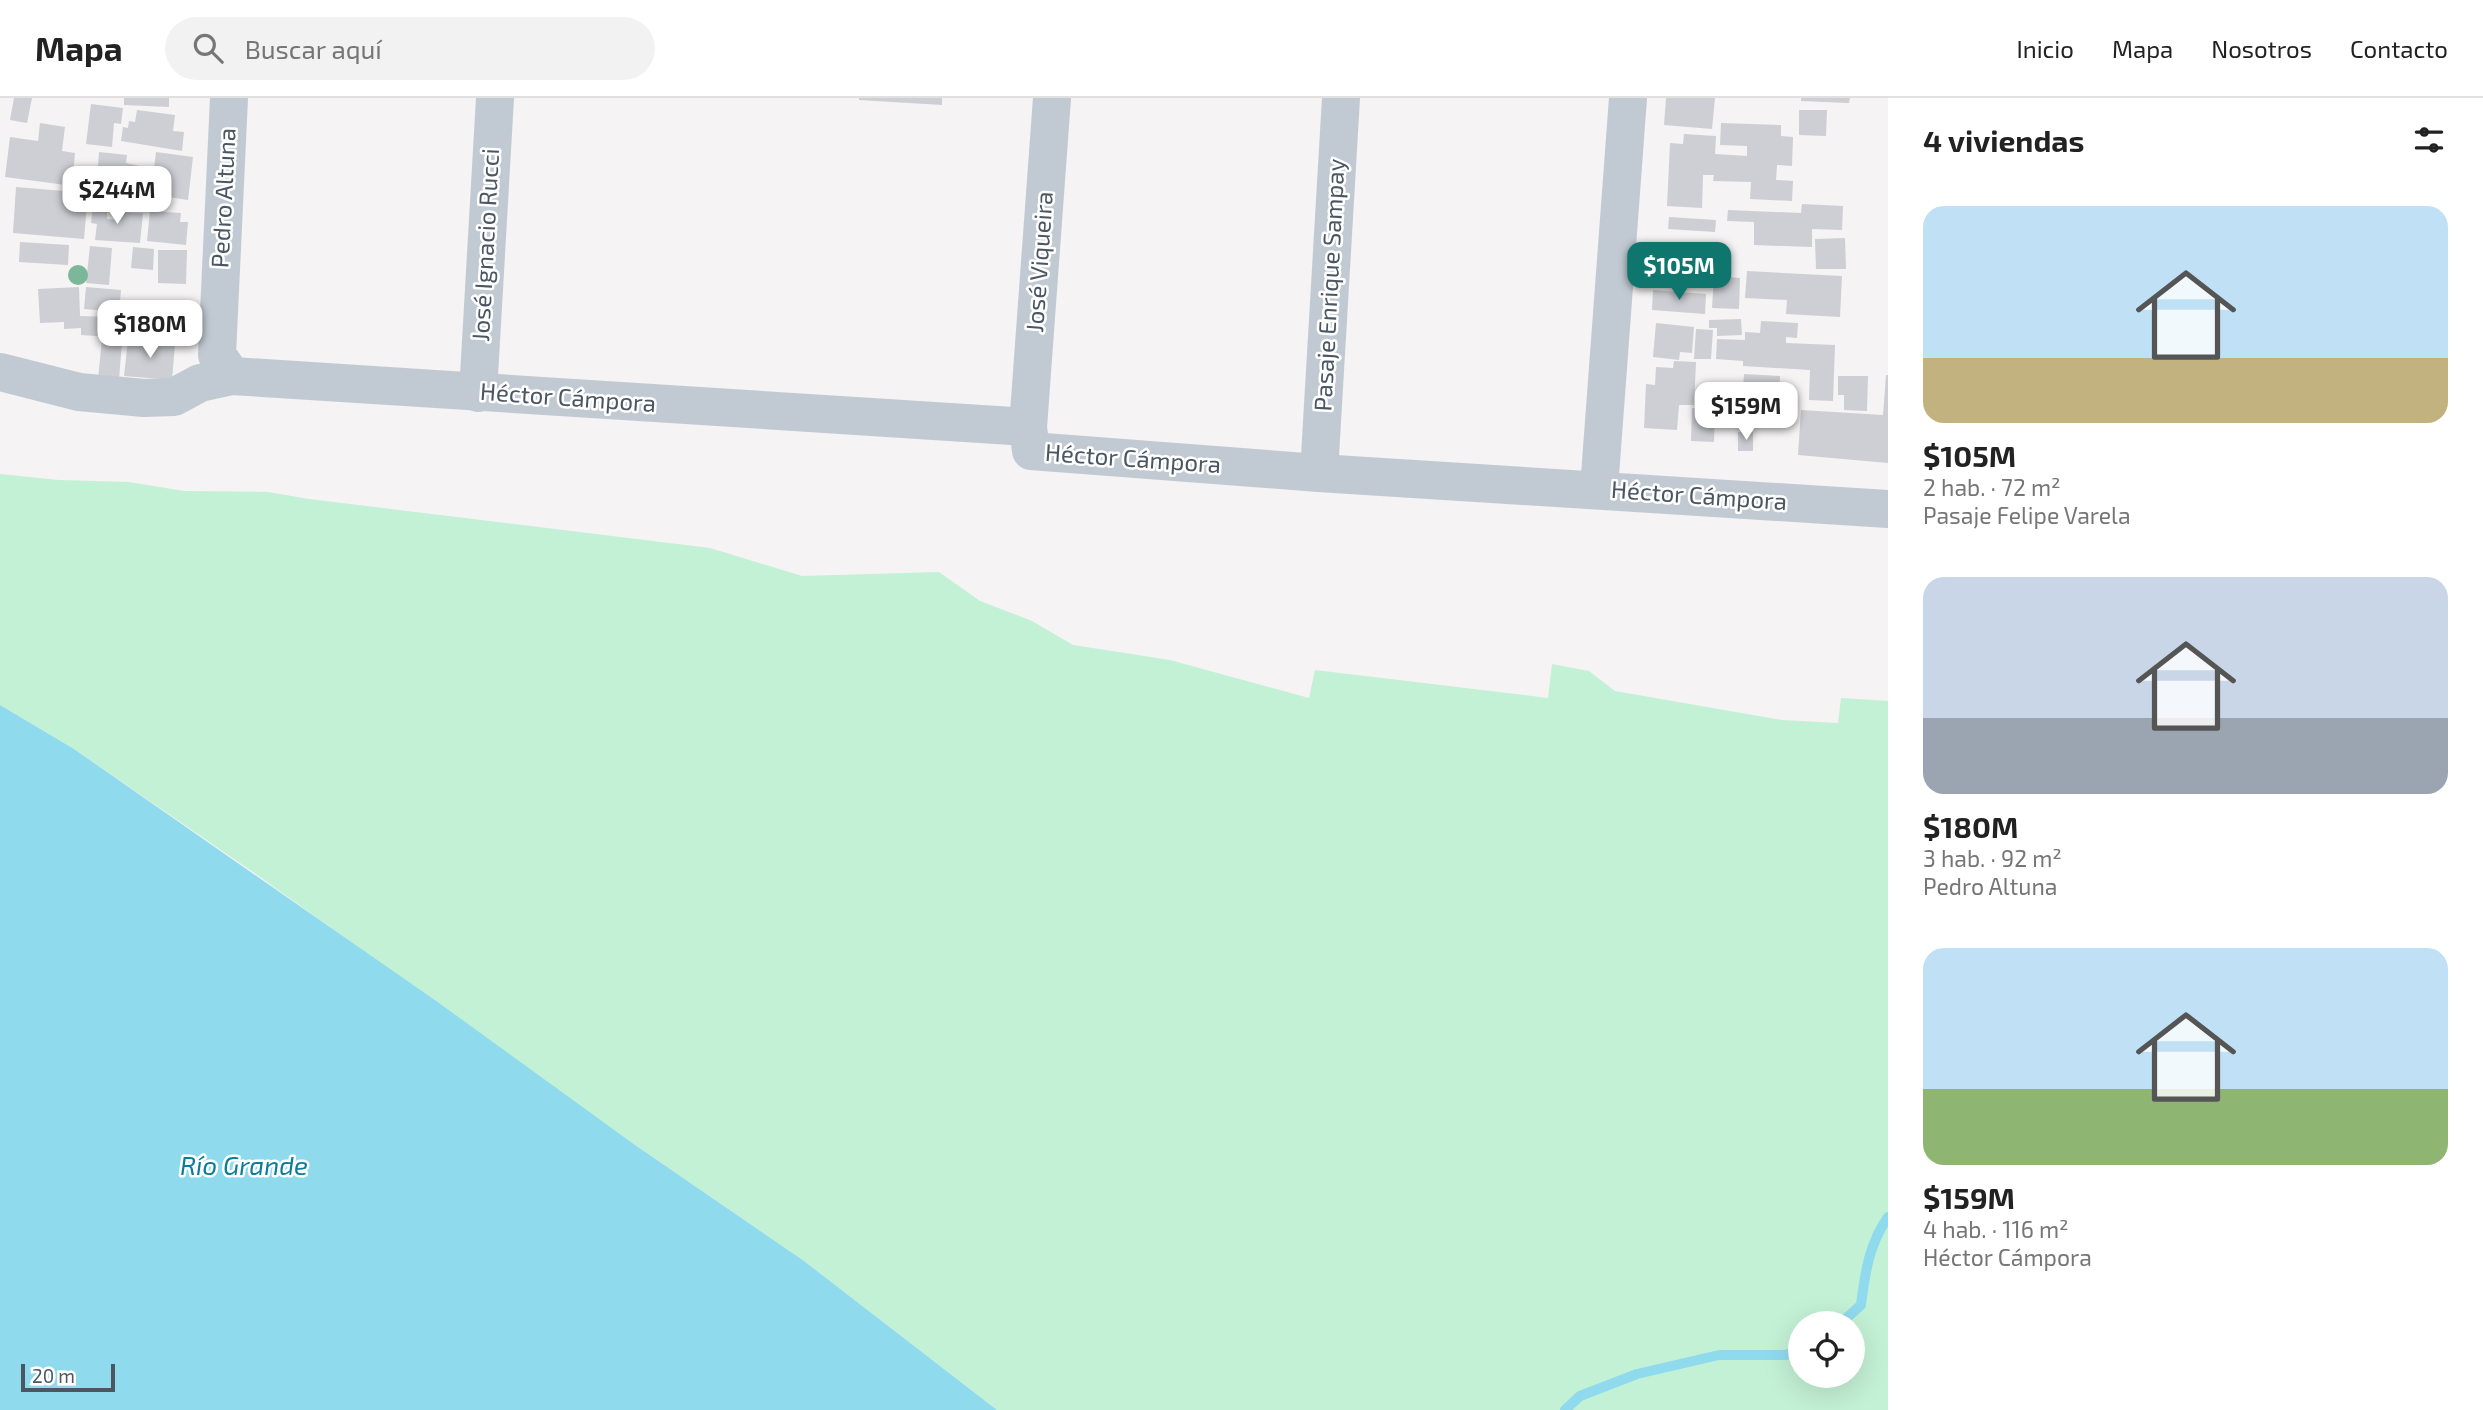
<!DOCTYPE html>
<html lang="es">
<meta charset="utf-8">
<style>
body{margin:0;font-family:"Exo 2",sans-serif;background:#f2f2f2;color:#222;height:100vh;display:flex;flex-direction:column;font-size:26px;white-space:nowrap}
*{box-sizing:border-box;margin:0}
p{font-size:23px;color:#767676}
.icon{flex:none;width:38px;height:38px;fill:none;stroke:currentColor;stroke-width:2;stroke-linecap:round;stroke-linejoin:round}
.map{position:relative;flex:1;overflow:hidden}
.details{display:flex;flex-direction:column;background:#fff;width:595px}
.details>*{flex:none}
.fabs{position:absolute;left:1788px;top:1213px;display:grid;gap:14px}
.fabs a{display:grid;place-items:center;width:77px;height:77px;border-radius:50%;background:#fff;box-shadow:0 7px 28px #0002;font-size:35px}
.scale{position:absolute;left:21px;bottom:18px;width:94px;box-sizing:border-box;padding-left:7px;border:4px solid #4a5661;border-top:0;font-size:19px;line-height:24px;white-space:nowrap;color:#4a5661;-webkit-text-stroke:5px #fff;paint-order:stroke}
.price{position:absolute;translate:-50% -60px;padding:0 16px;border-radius:14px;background:#fff;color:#222;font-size:23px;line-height:46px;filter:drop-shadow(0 2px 4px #0008)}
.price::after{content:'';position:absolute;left:50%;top:42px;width:21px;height:16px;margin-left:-10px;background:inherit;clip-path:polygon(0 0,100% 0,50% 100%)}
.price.on{background:#0f766e;color:#fff}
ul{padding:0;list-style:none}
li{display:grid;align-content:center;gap:14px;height:371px;padding:0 35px}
li span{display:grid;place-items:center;height:217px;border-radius:21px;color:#555}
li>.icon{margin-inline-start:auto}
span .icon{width:126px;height:126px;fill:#fffc;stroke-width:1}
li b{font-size:30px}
h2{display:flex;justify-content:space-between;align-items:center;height:84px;padding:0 35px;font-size:30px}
header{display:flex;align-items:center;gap:42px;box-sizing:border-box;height:98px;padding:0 35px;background:#fff;border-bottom:2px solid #e0e0e0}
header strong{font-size:33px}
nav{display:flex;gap:38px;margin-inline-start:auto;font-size:24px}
.search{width:490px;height:63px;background:#f2f2f2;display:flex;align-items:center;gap:18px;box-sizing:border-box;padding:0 24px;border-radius:38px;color:#767676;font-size:26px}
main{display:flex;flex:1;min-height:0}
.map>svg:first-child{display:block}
.green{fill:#c3f1d5;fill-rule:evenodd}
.water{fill:#90daee}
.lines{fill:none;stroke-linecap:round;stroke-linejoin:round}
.stream{stroke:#90daee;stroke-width:10}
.building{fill:#cdcfd5}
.minor{stroke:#c1cad2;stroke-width:38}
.tree{fill:#7bb799}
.labels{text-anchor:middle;stroke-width:5;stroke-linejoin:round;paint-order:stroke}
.street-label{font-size:24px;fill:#4a5661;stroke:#fff}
.water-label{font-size:26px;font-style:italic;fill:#0c7c9b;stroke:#fff}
</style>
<header>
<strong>Mapa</strong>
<div class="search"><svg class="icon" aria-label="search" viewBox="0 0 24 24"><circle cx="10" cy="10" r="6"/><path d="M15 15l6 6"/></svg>Buscar aquí</div>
<nav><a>Inicio</a><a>Mapa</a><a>Nosotros</a><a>Contacto</a></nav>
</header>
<main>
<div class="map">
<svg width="1888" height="1312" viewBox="0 0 1888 1312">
<rect width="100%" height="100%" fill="#f5f3f3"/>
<path class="green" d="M0,376L59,382L129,384L184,393L268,394L309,401L710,450L802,478L939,474L980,503L1032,523L1073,547L1170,562L1309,600L1315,572L1548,600L1552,566L1589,573L1615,593L1782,622L1838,625L1841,600L1888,603V1312H997L804,1163L635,1047L253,774L74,651L0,607ZM1801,1225H1853V1278H1801Z"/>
<path class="water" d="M0,607L74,651L439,905L635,1047L804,1163L997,1312H0Z"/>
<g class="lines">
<g class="stream">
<path d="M1841,1225L1861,1207C1865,1175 1869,1146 1888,1119"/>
<path d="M1565,1312L1580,1298L1637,1276L1719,1257H1786L1801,1250"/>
</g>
</g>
<g class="building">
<path d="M14,0H32L27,25L10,22Z"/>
<path d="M124,0H169V9L124,7Z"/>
<path d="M859,0H942V7L859,2Z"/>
<path d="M1666,0H1715L1712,31L1664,27Z"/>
<path d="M1801,0H1850L1849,5L1801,3Z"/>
<path d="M91,6L123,10L121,26L114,25L112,49L86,46Z"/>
<path d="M137,12L175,17L173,33L184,34L182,53L121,43L123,29L128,30L129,23L135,24Z"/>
<path d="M1799,12H1827L1826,38L1799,37Z"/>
<path d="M40,25L65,29L62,53L75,55L73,78H67L66,87L5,79L10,39L38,43Z"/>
<path d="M1721,25L1781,27V38L1793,39L1792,68L1777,67L1776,82L1793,83L1792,103L1750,101L1751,84L1713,83L1714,77H1703L1702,110L1667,108L1670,45L1683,46L1684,36L1716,38L1715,56L1747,58V48L1720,47Z"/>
<path d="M99,54L127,57L126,65L154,71L156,54L193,59L188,102L161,98L163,78L153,77L150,95L123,89V94H130L129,108L95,106Z"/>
<path d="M16,89L88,95L84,141L13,135Z"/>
<path d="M1802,106L1843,108L1842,132L1812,131V149L1754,147V124L1727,123L1728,112L1801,115Z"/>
<path d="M93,108L107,109V121L121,122V114L143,115L140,145L95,142L97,126L91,125Z"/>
<path d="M150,113L181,115L180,124H188L186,147L147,143Z"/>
<path d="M1669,119L1716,122L1715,134L1668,131Z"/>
<path d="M1845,140L1846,171H1816L1815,141Z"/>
<path d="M20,144L69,147L68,167L19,164Z"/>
<path d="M90,148L112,150L109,187L86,185Z"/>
<path d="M1657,148L1709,151L1707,188L1655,185Z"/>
<path d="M133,149L154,151L153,172L131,170Z"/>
<path d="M158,152H187L186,186L158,185Z"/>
<path d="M1747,173L1842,178L1840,219L1786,216L1787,202L1745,200Z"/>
<path d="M1714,178L1740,180L1739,211L1712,210Z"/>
<path d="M79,189L80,218L112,219L111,239L81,237V230L64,231V224L40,225L38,191Z"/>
<path d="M86,189L121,192L119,214L84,211Z"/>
<path d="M1653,192L1706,196L1705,216L1652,212Z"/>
<path d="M154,211L189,214L186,243L151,240Z"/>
<path d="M1741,221L1742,237L1717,238V230H1709V222Z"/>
<path d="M121,222L149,225L147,242L119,239Z"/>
<path d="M1761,223L1798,225L1797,240L1786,239V245L1835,247L1833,303L1809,302L1810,272L1743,268V263L1716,261L1717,241L1745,242V234L1760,235Z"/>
<path d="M1656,225L1694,229L1692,255L1680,254L1679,262L1653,259Z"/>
<path d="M1696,231L1713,232L1711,261H1694Z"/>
<path d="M102,241L122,243L119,282L98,281Z"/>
<path d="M128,242L175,246L172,282L124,278Z"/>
<path d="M1674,263L1696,264L1694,307H1679L1677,332L1644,330L1646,286L1655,287L1656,269L1673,270Z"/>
<path d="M1744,276L1780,278L1778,329L1741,327Z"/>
<path d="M1886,277H1888V365L1798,357L1801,312L1883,317Z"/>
<path d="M1838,278H1868L1867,313L1844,312V297H1838Z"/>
<path d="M1720,285L1742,287L1740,330L1717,329Z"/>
<path d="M1692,310L1715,311L1714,344L1691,343Z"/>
<rect x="1738" y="334" width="15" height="19"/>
</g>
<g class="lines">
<g class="minor">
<path d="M229,0L217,257L232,278"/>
<path d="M1052,0L1028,329L1031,353L1319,375L1888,411"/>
<path d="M0,274L79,294L144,300L174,299L200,285L232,278L1028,329"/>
<path d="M478,295L495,0"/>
<path d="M1319,375L1341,0"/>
<path d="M1599,391L1628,0"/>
</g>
</g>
<circle class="tree" cx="78" cy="177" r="10"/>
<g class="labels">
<g class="street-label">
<text transform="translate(224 100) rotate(-87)" y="8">Pedro Altuna</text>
<text transform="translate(486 147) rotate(-87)" y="8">José Ignacio Rucci</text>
<text transform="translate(1040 164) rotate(-86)" y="8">José Viqueira</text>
<text transform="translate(1330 187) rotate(-87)" y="8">Pasaje Enrique Sampay</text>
<text transform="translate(568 300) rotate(4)" y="8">Héctor Cámpora</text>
<text transform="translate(1133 361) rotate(4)" y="8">Héctor Cámpora</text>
<text transform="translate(1699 398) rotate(4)" y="8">Héctor Cámpora</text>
</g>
<g class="water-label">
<text x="244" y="1077">Río Grande</text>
</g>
</g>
</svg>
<div class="fabs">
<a><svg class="icon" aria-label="locate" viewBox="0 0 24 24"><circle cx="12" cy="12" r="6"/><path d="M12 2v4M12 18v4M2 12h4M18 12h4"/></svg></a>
</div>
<div class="scale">20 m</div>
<b class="price" style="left:117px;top:128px">$244M</b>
<b class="price on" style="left:1679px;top:204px">$105M</b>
<b class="price" style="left:150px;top:262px">$180M</b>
<b class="price" style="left:1746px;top:344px">$159M</b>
</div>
<section class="details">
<h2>4 viviendas<svg class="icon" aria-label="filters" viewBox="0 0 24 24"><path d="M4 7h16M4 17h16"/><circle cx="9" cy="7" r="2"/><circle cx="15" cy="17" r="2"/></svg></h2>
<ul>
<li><span style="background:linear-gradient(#bfe0f5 70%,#c2b280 0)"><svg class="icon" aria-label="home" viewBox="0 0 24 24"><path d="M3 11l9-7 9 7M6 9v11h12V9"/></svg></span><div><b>$105M</b><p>2 hab. · 72 m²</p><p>Pasaje Felipe Varela</p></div></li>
<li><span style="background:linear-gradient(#c9d6e8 65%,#9aa5b1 0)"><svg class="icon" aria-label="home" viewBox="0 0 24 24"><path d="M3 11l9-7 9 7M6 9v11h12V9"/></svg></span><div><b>$180M</b><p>3 hab. · 92 m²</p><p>Pedro Altuna</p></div></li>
<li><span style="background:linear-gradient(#bfe0f5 65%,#8fb573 0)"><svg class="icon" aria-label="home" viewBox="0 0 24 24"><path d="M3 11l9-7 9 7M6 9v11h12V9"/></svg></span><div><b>$159M</b><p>4 hab. · 116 m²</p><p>Héctor Cámpora</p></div></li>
</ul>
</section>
</main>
